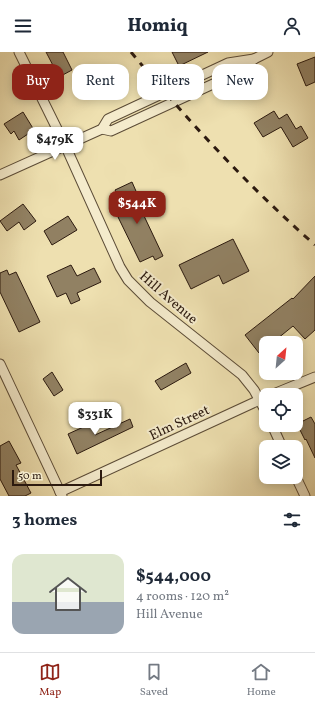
<!DOCTYPE html>
<meta charset="utf-8">
<style>
body{margin:0;font-family:Vollkorn,serif;background:#f6f6f7;color:#1f2937;height:100vh;display:flex;flex-direction:column;font-size:15px;white-space:nowrap}
*{box-sizing:border-box;margin:0}
p{font-size:13px;color:#747a83}
.icon{flex:none;width:22px;height:22px;fill:none;stroke:currentColor;stroke-width:2;stroke-linecap:round;stroke-linejoin:round}
.map{position:relative;height:444px;overflow:hidden}
.drawer{display:flex;flex-direction:column;background:#fff;flex:1}
.drawer>*{flex:none}
.top-card{position:absolute;left:12px;top:12px;width:291px;height:36px;display:flex;gap:8px}
.needle{width:26px;rotate:27deg}
.fabs{position:absolute;left:259px;top:284px;display:grid;gap:8px}
.fabs a{display:grid;place-items:center;width:44px;height:44px;border-radius:8px;background:#fff;box-shadow:0 2px 10px #0003;font-size:20px}
.scale{position:absolute;left:12px;bottom:10px;width:90px;box-sizing:border-box;padding-left:4px;border:2px solid #2c1a0f;border-top:0;font-size:11px;line-height:14px;white-space:nowrap;color:#2c1a0f;-webkit-text-stroke:3px #f4ebcc;paint-order:stroke}
.price{position:absolute;translate:-50% -34px;padding:0 9px;border-radius:8px;background:#fff;color:#222;font-size:13px;line-height:26px;filter:drop-shadow(0 1px 2px #0008)}
.price::after{content:'';position:absolute;left:50%;top:24px;width:12px;height:9px;margin-left:-6px;background:inherit;clip-path:polygon(0 0,100% 0,50% 100%)}
.price.active{background:#8f2418;color:#fff}
ul{padding:0;list-style:none}
li{display:flex;align-items:center;gap:12px;height:100px;padding:0 12px}
li+li{border-top:1px solid #e0e1e3}
li span{display:grid;place-items:center;flex:none;width:112px;height:80px;border-radius:12px;color:#555}
li>.icon{margin-inline-start:auto}
span .icon{width:48px;height:48px;fill:#fffc;stroke-width:1}
li b{font-size:17px}
h2{display:flex;justify-content:space-between;align-items:center;height:48px;padding:0 12px;font-size:17px}
.tag{padding:0 14px;border-radius:12px;background:#fff;box-shadow:0 2px 10px #0003;font-size:14px;line-height:36px}
.tag.active{background:#8f2418;color:#fff}
header{display:flex;justify-content:space-between;align-items:center;height:52px;padding:0 12px;background:#fff;font-size:18px;font-weight:800}
.tab-bar{display:flex;justify-content:space-around;align-items:center;height:56px;border-top:1px solid #e0e1e3;background:#fff;font-size:11px;color:#747a83}
.tab-bar a{display:grid;justify-items:center;gap:2px}
.tab-bar .active{color:#8f2418}
.map>svg:first-child{display:block}
.building{fill:#918163;stroke:#2c1a0f}
.lines{fill:none;stroke-linecap:round;stroke-linejoin:round}
.minor-casing{stroke:#5c4c37;stroke-width:11}
.minor{stroke:#f4ebcc;stroke-width:9}
.rail{stroke:#2c1a0f;stroke-width:3;stroke-dasharray:7 7;stroke-linecap:butt}
.labels{text-anchor:middle;stroke-width:4;stroke-linejoin:round;paint-order:stroke}
.street-label{font-size:14px;fill:#2c1a0f;stroke:#f4ebcc}
</style>
<header><svg class="icon" aria-label="menu" viewBox="0 0 24 24"><path d="M4 6h16M4 12h16M4 18h16"/></svg>Homiq<svg class="icon" aria-label="person" viewBox="0 0 24 24"><circle cx="12" cy="8" r="4"/><path d="M4 21q1-7 8-7t8 7"/></svg></header>
<div class="map">
<svg width="315" height="444" viewBox="0 0 315 444">
<rect width="100%" height="100%" fill="#eee0b0"/>
<filter id="stains"><feTurbulence type="fractalNoise" baseFrequency=".005" numOctaves="4"/><feColorMatrix values="0 0 0 0 .2 0 0 0 0 .09 0 0 0 0 .02 0 0 0 .5 -.17"/></filter>
<radialGradient id="worn" r=".72"><stop offset=".6" stop-color="#630" stop-opacity="0"/><stop offset="1" stop-color="#630" stop-opacity=".3"/></radialGradient>
<g class="building">
<path d="M46,0H63L72,18L59,25Z"/>
<path d="M172,0H208L179,14Z"/>
<path d="M315,5V30L306,34L297,12Z"/>
<path d="M274,59L279,67L287,62L296,77L301,74L308,86L293,95L281,75L263,85L254,71Z"/>
<path d="M23,60L34,78L19,88L14,79L11,82L4,72Z"/>
<path d="M132,130L139,146L136,147L163,204L155,208L153,204L140,210L118,165L126,161L115,138Z"/>
<path d="M23,152L36,169L24,178L19,170L7,179L0,169Z"/>
<path d="M68,164L77,178L52,193L44,179Z"/>
<path d="M233,187L249,219L223,232L219,223L191,237L179,213Z"/>
<path d="M71,213L77,224L94,216L101,230L77,241L80,248L71,252L66,241L57,245L47,224Z"/>
<path d="M7,218L9,223L16,220L40,270L19,280L0,240V221Z"/>
<path d="M315,224V278L305,287L293,274L272,291H266V296L259,301L245,283L292,246L293,247Z"/>
<path d="M186,311L191,321L161,338L155,329Z"/>
<path d="M52,320L63,338L54,344L43,327Z"/>
<path d="M311,365L315,372V406L306,387L305,388L297,372Z"/>
<path d="M130,367L133,375L77,402L68,382L90,372L95,383Z"/>
<path d="M9,389L21,411L16,413L31,441L25,444H9L0,427V394Z"/>
</g>
<g class="lines">
<defs>
<g id="minor">
<path d="M19,0L65,93L120,215L128,228L150,250L242,323L254,338L266,360"/>
<path d="M102,77L111,79L237,21L254,7L268,0"/>
<path d="M0,123L102,77L108,67L228,11L254,7"/>
<path d="M0,312L62,444"/>
<path d="M271,343L315,325"/>
<path d="M272,373L282,395"/>
<path d="M296,425L305,444"/>
<path d="M60,440L266,345"/>
</g>
</defs>
<use href="#minor" class="minor-casing"/>
<use href="#minor" class="minor"/>
<path class="rail" d="M131,0C189,70 247,133 315,193"/>
</g>
<g class="labels">
<g class="street-label">
<text transform="translate(169 245) rotate(41)" y="5">Hill Avenue</text>
<text transform="translate(179 370) rotate(-25)" y="5">Elm Street</text>
</g>
</g>
<rect width="100%" height="100%" filter="url(#stains)"/>
<rect width="100%" height="100%" fill="url(#worn)"/>
</svg>
<div class="fabs">
<a><svg class="needle" viewBox="-14 -14 28 28"><path d="M0-13l5 13h-10z" fill="#e53935"/><path d="M0 13l5-13h-10z" fill="#747a83"/></svg></a>
<a><svg class="icon" aria-label="locate" viewBox="0 0 24 24"><circle cx="12" cy="12" r="6"/><path d="M12 2v4M12 18v4M2 12h4M18 12h4"/></svg></a>
<a><svg class="icon" aria-label="layers" viewBox="0 0 24 24"><path d="M12 4l9 5-9 5-9-5zM3 14l9 5 9-5"/></svg></a>
</div>
<div class="scale">50 m</div>
<b class="price" style="left:55px;top:109px">$479K</b>
<b class="price active" style="left:137px;top:173px">$544K</b>
<b class="price" style="left:95px;top:384px">$331K</b>
<div class="top-card">
<a class="tag active">Buy</a>
<a class="tag">Rent</a>
<a class="tag">Filters</a>
<a class="tag">New</a>
</div>
</div>
<section class="drawer">
<h2>3 homes<svg class="icon" aria-label="filters" viewBox="0 0 24 24"><path d="M4 7h16M4 17h16"/><circle cx="9" cy="7" r="2"/><circle cx="15" cy="17" r="2"/></svg></h2>
<ul>
<li><span style="background:linear-gradient(#dfe7d0 60%,#9aa5b1 0)"><svg class="icon" aria-label="home" viewBox="0 0 24 24"><path d="M3 11l9-7 9 7M6 9v11h12V9"/></svg></span><div><b>$544,000</b><p>4 rooms · 120 m²</p><p>Hill Avenue</p></div></li>
</ul>
</section>
<nav class="tab-bar">
<a class="active"><svg class="icon" aria-label="map" viewBox="0 0 24 24"><path d="M3 6l6-2 6 2 6-2v14l-6 2-6-2-6 2zM9 4v14M15 6v14"/></svg>Map</a>
<a><svg class="icon" aria-label="saved" viewBox="0 0 24 24"><path d="M7 4h10v16l-5-4-5 4z"/></svg>Saved</a>
<a><svg class="icon" aria-label="home" viewBox="0 0 24 24"><path d="M3 11l9-7 9 7M6 9v11h12V9"/></svg>Home</a>
</nav>
